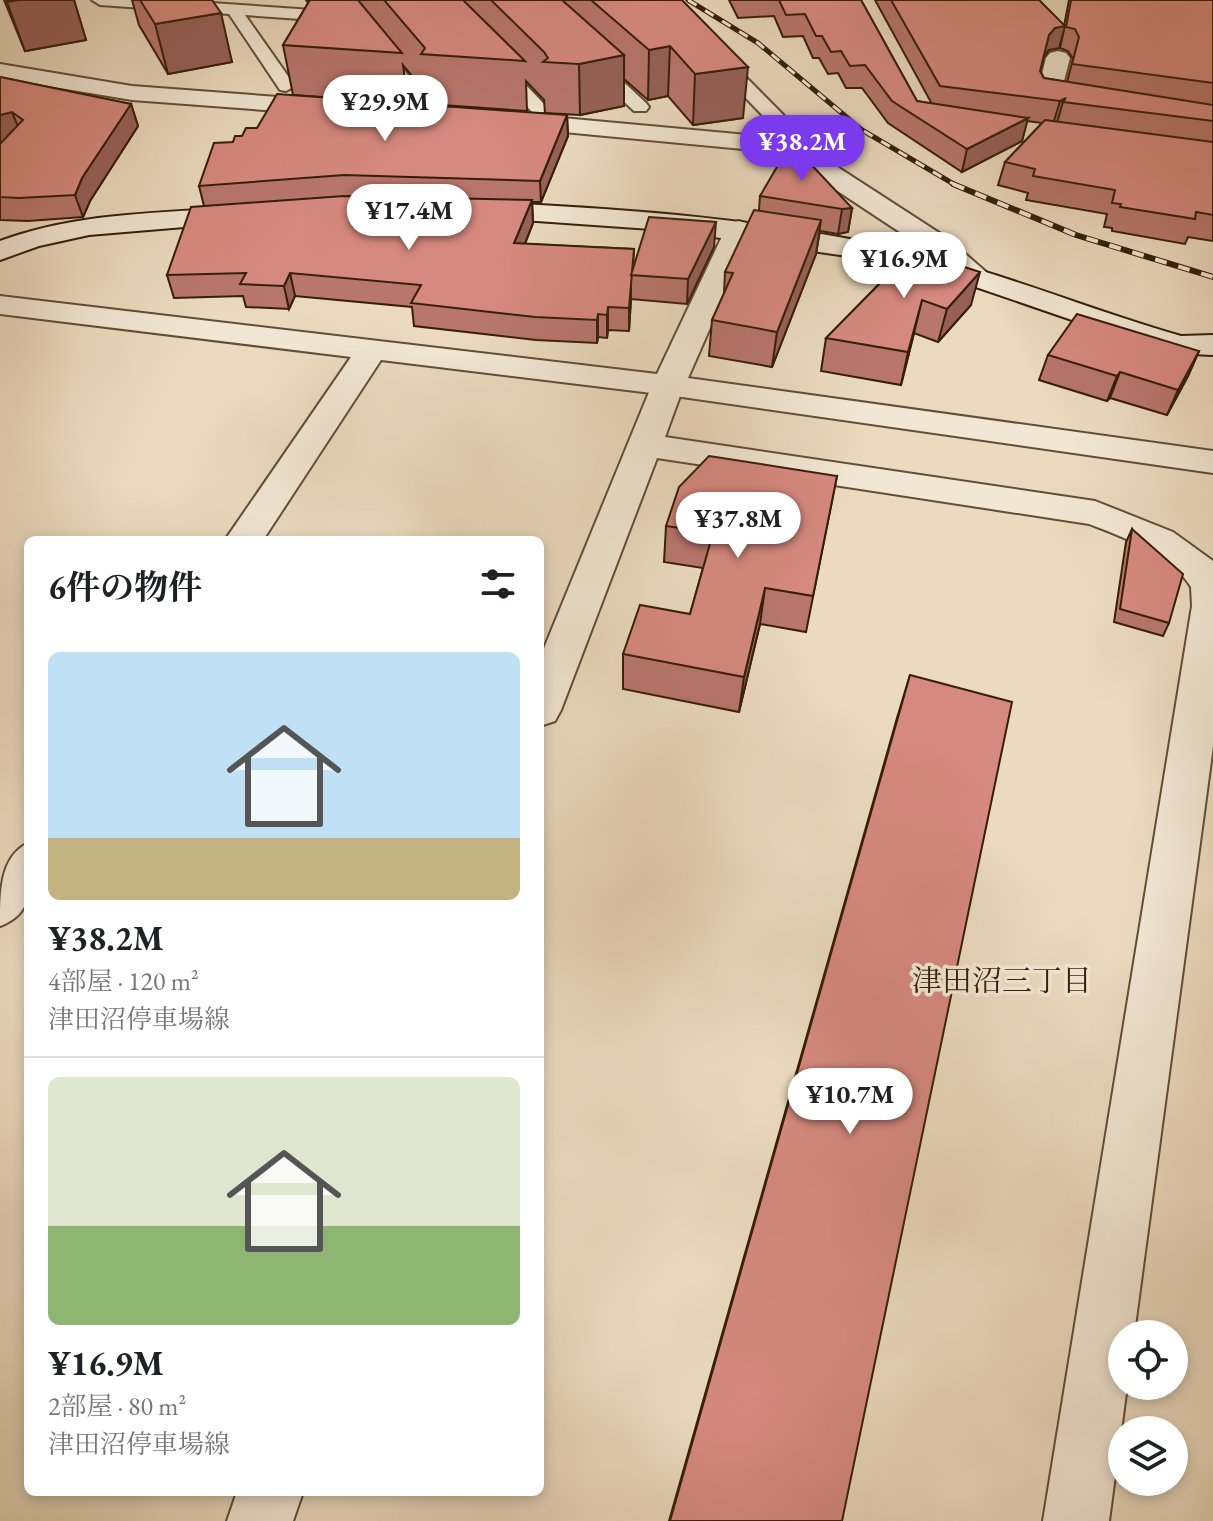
<!DOCTYPE html>
<html lang="ja">
<meta charset="utf-8">
<style>
body{margin:0;font-family:"EB Garamond","Noto Serif JP",serif;background:#f6f6f6;color:#202124;height:100vh;display:flex;flex-direction:column;font-size:30px;white-space:nowrap}
*{box-sizing:border-box;margin:0}
p{font-size:26px;color:#757577}
.icon{flex:none;width:44px;height:44px;fill:none;stroke:currentColor;stroke-width:2;stroke-linecap:round;stroke-linejoin:round}
.map{position:relative;flex:1;overflow:hidden}
.drawer{position:absolute;left:24px;top:536px;width:520px;height:960px;display:flex;flex-direction:column;background:#fff;border-radius:12px;box-shadow:0 4px 12px #0003}
.drawer>*{flex:none}
.tools{position:absolute;left:1108px;top:1320px;display:grid;gap:16px}
.tools a{display:grid;place-items:center;width:80px;height:80px;border-radius:50%;background:#fff;box-shadow:0 4px 12px #0003;font-size:40px}
.price{position:absolute;translate:-50% -68px;padding:0 18px;border-radius:28px;background:#fff;color:#222;font-size:26px;line-height:52px;filter:drop-shadow(0 2px 4px #0008)}
.price::after{content:'';position:absolute;left:50%;top:48px;width:24px;height:18px;margin-left:-12px;background:inherit;clip-path:polygon(0 0,100% 0,50% 100%)}
.price.active{background:#7c3aed;color:#fff}
ul{padding:0;list-style:none}
li{display:grid;align-content:center;gap:16px;height:424px;padding:0 24px}
li+li{border-top:2px solid #e0e0e0}
li span{display:grid;place-items:center;height:248px;border-radius:12px;color:#555}
li>.icon{margin-inline-start:auto}
span .icon{width:144px;height:144px;fill:#fffc;stroke-width:1}
li b{font-size:34px}
h2{display:flex;justify-content:space-between;align-items:center;height:96px;padding:0 24px;font-size:34px}
.map>svg:first-child{display:block}
.lines{fill:none;stroke-linecap:round;stroke-linejoin:round}
.service-casing{stroke:#634d36;stroke-width:4}
.minor-casing{stroke:#634d36;stroke-width:4}
.tertiary-casing{stroke:#634d36;stroke-width:4}
.secondary-casing{stroke:#361e08;stroke-width:4}
.service{fill:#f2e7d5;fill-rule:evenodd}
.minor{fill:#f2e7d5;fill-rule:evenodd}
.tertiary{fill:#f2e7d5;fill-rule:evenodd}
.secondary{fill:#f2e7d5;fill-rule:evenodd}
.rail-far1-casing{stroke:#361e08;stroke-width:5}
.rail-casing{stroke:#361e08;stroke-width:6}
.rail-far1{stroke:#f2e7d5;stroke-width:3;stroke-dasharray:10;stroke-linecap:butt}
.rail{stroke:#f2e7d5;stroke-width:4;stroke-dasharray:12;stroke-linecap:butt}
.wall{fill:#b8766d;stroke:#361e08;stroke-width:2;fill-rule:evenodd}
.shaded-wall{fill:#966059;stroke:#361e08;stroke-width:2}
.building{fill:#d6897f;stroke:#361e08;stroke-width:2}
.labels{text-anchor:middle;stroke-width:7;stroke-linejoin:round;paint-order:stroke}
.neighbourhood-label{font-size:30px;fill:#361e08;stroke:#f2e7d5}
</style>
<div class="map">
<svg width="1213" height="1521" viewBox="0 0 1213 1521">
<rect width="100%" height="100%" fill="#ebdabf"/>
<filter id="stains"><feTurbulence type="fractalNoise" baseFrequency=".0025" numOctaves="4"/><feColorMatrix values="0 0 0 0 .2 0 0 0 0 .09 0 0 0 0 .02 0 0 0 .5 -.17"/></filter>
<radialGradient id="worn" r=".72"><stop offset=".6" stop-color="#630" stop-opacity="0"/><stop offset="1" stop-color="#630" stop-opacity=".3"/></radialGradient>
<g class="lines">
<defs>
<g id="service">
<path d="M92,0H168L342,12L350,17L342,22L245,15L295,86L286,91L280,90L229,14L100,5Z"/>
<path d="M378,45L384,46L425,96L428,100L425,104H413L372,54L370,50Z"/>
<path d="M717,53L723,54L811,143L813,147L811,151H797L711,62L709,58Z"/>
<path d="M593,58L599,59L646,103L649,107L646,111H634L587,67L584,63L587,59Z"/>
<path d="M496,59L502,60L544,104L547,108L544,112H532L490,68L487,64L490,60Z"/>
</g>
<g id="minor">
<path d="M1058,51L1066,53L1070,58L1062,89L1213,110V126L1040,99L1037,94L1046,58L1050,53Z"/>
<path d="M0,64L132,86L331,101L340,103L343,108L340,113L331,115L132,100L0,78Z"/>
<path d="M508,113L813,141L839,168L947,238L993,278L989,284L978,287L967,284L927,250L821,180L796,154L499,126L495,121L499,116Z"/>
<path d="M668,375L680,378L684,385L665,437L1095,501L1173,532L1213,561V746L1134,1334H1122V1386H1127L1109,1521H1043L1192,606L1191,587C1171,554 1123,537 1089,524L657,458L561,710L555,721L540,726V658L652,385L656,378Z"/>
<path d="M237,1492H303L293,1521H227Z"/>
</g>
<g id="tertiary">
<path d="M739,221L749,224L753,230L688,378L1213,451V473L668,395L381,360L263,540H225L351,357L0,314V296L657,374L725,230L729,224Z"/>
<path d="M28,843C28,878 39,912 0,926C0,891 0,857 28,843Z"/>
</g>
<g id="secondary">
<path d="M474,202C624,208 774,219 920,254C1009,275 1093,311 1181,336L1213,335V355L1168,353L967,284L854,257L665,230L464,216L460,210L464,204Z"/>
<path d="M246,207L256,209L260,215L256,221L89,235L39,246L0,260V241C79,212 163,213 246,207Z"/>
</g>
</defs>
<use href="#service" class="service-casing"/>
<use href="#minor" class="minor-casing"/>
<use href="#tertiary" class="tertiary-casing"/>
<use href="#secondary" class="secondary-casing"/>
<use href="#service" class="service"/>
<use href="#minor" class="minor"/>
<use href="#tertiary" class="tertiary"/>
<use href="#secondary" class="secondary"/>
<defs>
<path id="rail-far1" d="M688,0L758,43L862,130L957,186"/>
<path id="rail" d="M953,184L1076,235L1213,277"/>
</defs>
<use href="#rail-far1" class="rail-far1-casing"/>
<use href="#rail" class="rail-casing"/>
<use href="#rail-far1" class="rail-far1"/>
<use href="#rail" class="rail"/>
</g>
<g class="wall">
<path d="M4,0H74L86,40L25,51Z"/>
<path d="M132,0H212L232,62L168,74L139,25Z"/>
<path d="M306,0H682L743,118L693,125L668,96L648,100L624,79V106L580,115L545,113L544,100L526,81L527,111L427,104L425,92L403,65L408,103L293,95L283,45L308,3Z"/>
<path d="M729,0H861L917,101L932,104L875,0H1039L1064,26L1069,0H1213V241L1188,237L1185,244L1112,231V228L1104,227L1107,214L1026,200L1028,193L998,185L1005,162L1042,123L1027,121L1022,141L962,172L888,123L862,88H846L838,73L828,74L819,58H813L803,36L783,37L774,16L738,18ZM1064,29L1060,48L1068,51L1073,59L1067,82L1044,78L1040,71L1044,57L1049,50L1059,48Z"/>
<path d="M0,77L131,104L138,126L90,201L83,217L28,221L0,220Z"/>
<path d="M567,115L568,136L541,202H532L533,223L525,244L634,249L633,269L714,247L687,304L631,299L629,331L608,330L607,338L598,337L597,343L536,340L414,326L412,307L295,296L289,309L246,307L243,296L174,298L167,275L204,206L199,186L233,142Z"/>
<path d="M760,196L852,208L848,232L838,234L820,231L816,254L772,367L709,356L712,320L724,294L725,272L759,210Z"/>
<path d="M894,245L933,257L971,305L938,342L914,333L901,385L821,371L826,338L887,276Z"/>
<path d="M1199,351L1188,376L1167,415L1110,398L1107,401L1039,380L1048,355Z"/>
<path d="M837,476L806,632L760,624L739,712L623,689V654L690,614L703,568L664,562L666,526Z"/>
<path d="M1132,529L1169,623L1163,636L1114,622L1126,542Z"/>
<path d="M910,675L842,1521H669L897,718Z"/>
</g>
<g class="shaded-wall">
<path d="M19,0H74L86,40L25,51L7,2Z"/>
<path d="M221,13L232,62L168,74L155,24Z"/>
<path d="M1065,26L1059,48L1049,50L1043,57L1049,35L1055,28Z"/>
<path d="M670,46L668,96L648,100L649,50Z"/>
<path d="M624,55V106L580,115L579,64Z"/>
<path d="M748,67L743,118L693,125L695,74Z"/>
<path d="M1066,98L1063,102L1057,123L1053,124L1060,101Z"/>
<path d="M131,104L138,126L90,201L83,217L75,195L82,178Z"/>
<path d="M12,112L21,134L0,147V115Z"/>
<path d="M567,115L568,136L541,202L540,181Z"/>
<path d="M1028,118L1022,141L962,172L967,149Z"/>
<path d="M532,200L533,223L516,266L514,243Z"/>
<path d="M852,208L848,232L838,234L842,209Z"/>
<path d="M821,220L816,254L772,367L777,332Z"/>
<path d="M716,222L714,247L687,304L688,279Z"/>
<path d="M980,272L971,305L938,342L947,309Z"/>
<path d="M290,273L295,296L289,309L284,286Z"/>
<path d="M631,277V299L629,331V308Z"/>
<path d="M922,300L914,333L901,385L908,352Z"/>
<path d="M608,307V330L607,338V315Z"/>
<path d="M598,314V337L597,343V320Z"/>
<path d="M1199,351L1188,376L1167,415L1178,390Z"/>
<path d="M1120,372L1110,398L1107,401L1117,376Z"/>
<path d="M765,588L760,624L739,712L744,677Z"/>
</g>
<g class="building">
<path d="M140,0H212L221,13L155,24Z"/>
<path d="M310,0H358L402,53L283,45Z"/>
<path d="M384,0H463L525,61L421,54L425,48Z"/>
<path d="M491,0H562L624,55L579,64L543,62L548,58L544,52Z"/>
<path d="M591,0H682L748,67L695,74L670,46L649,50Z"/>
<path d="M779,0H861L917,101L1028,118L967,149L892,101L865,65L850,66L841,51L831,52L822,36H816L805,14L786,15Z"/>
<path d="M891,0H1039L1065,26L1055,28L1049,35L1040,71L1044,78L1213,105V121L1063,102L1066,98L1060,101L940,86Z"/>
<path d="M1071,0H1213V83L1072,64L1079,37L1075,29L1066,27Z"/>
<path d="M0,77L131,104L82,178L75,195L19,198L0,197V144L23,120L12,112L0,115Z"/>
<path d="M277,94L567,115L540,181L344,175L199,186L214,143L233,142L235,136H242L246,128H257Z"/>
<path d="M1045,120L1213,142V215L1196,212L1195,219L1120,207L1121,204L1112,203L1115,190L1033,176L1035,169L1005,162Z"/>
<path d="M791,143L852,208L842,209L760,196Z"/>
<path d="M344,196L532,200L514,243L634,249L629,308L608,307L607,315L598,314L597,320L535,317L411,303L421,285L290,273L284,286L240,284L246,273L167,275L191,207Z"/>
<path d="M754,210L821,220L777,332L712,320L733,273L725,272Z"/>
<path d="M649,217L716,222L688,279L631,275Z"/>
<path d="M920,243L936,246L933,257L980,272L947,309L922,300L908,352L826,338L901,262L894,245L912,251Z"/>
<path d="M1077,314L1199,351L1178,390L1120,372L1117,376L1048,355Z"/>
<path d="M709,456L837,476L813,596L765,588L744,677L623,654L640,605L690,614L713,533L666,526L679,487Z"/>
<path d="M1132,529L1183,574L1169,623L1120,609Z"/>
<path d="M910,675L1012,702L842,1521H670Z"/>
</g>
<g class="labels">
<g class="neighbourhood-label">
<text x="1002" y="991">津田沼三丁目</text>
</g>
</g>
<rect width="100%" height="100%" filter="url(#stains)"/>
<rect width="100%" height="100%" fill="url(#worn)"/>
</svg>
<div class="tools">
<a><svg class="icon" aria-label="locate" viewBox="0 0 24 24"><circle cx="12" cy="12" r="6"/><path d="M12 2v4M12 18v4M2 12h4M18 12h4"/></svg></a>
<a><svg class="icon" aria-label="layers" viewBox="0 0 24 24"><path d="M12 4l9 5-9 5-9-5zM3 14l9 5 9-5"/></svg></a>
</div>
<b class="price" style="left:385px;top:143px">¥29.9M</b>
<b class="price active" style="left:802px;top:183px">¥38.2M</b>
<b class="price" style="left:409px;top:252px">¥17.4M</b>
<b class="price" style="left:904px;top:300px">¥16.9M</b>
<b class="price" style="left:738px;top:560px">¥37.8M</b>
<b class="price" style="left:850px;top:1136px">¥10.7M</b>
<section class="drawer">
<h2>6件の物件<svg class="icon" aria-label="filters" viewBox="0 0 24 24"><path d="M4 7h16M4 17h16"/><circle cx="9" cy="7" r="2"/><circle cx="15" cy="17" r="2"/></svg></h2>
<ul>
<li><span style="background:linear-gradient(#bfe0f5 75%,#c2b280 0)"><svg class="icon" aria-label="home" viewBox="0 0 24 24"><path d="M3 11l9-7 9 7M6 9v11h12V9"/></svg></span><div><b>¥38.2M</b><p>4部屋 · 120 m²</p><p>津田沼停車場線</p></div></li>
<li><span style="background:linear-gradient(#dfe7d0 60%,#8fb573 0)"><svg class="icon" aria-label="home" viewBox="0 0 24 24"><path d="M3 11l9-7 9 7M6 9v11h12V9"/></svg></span><div><b>¥16.9M</b><p>2部屋 · 80 m²</p><p>津田沼停車場線</p></div></li>
</ul>
</section>
</div>
